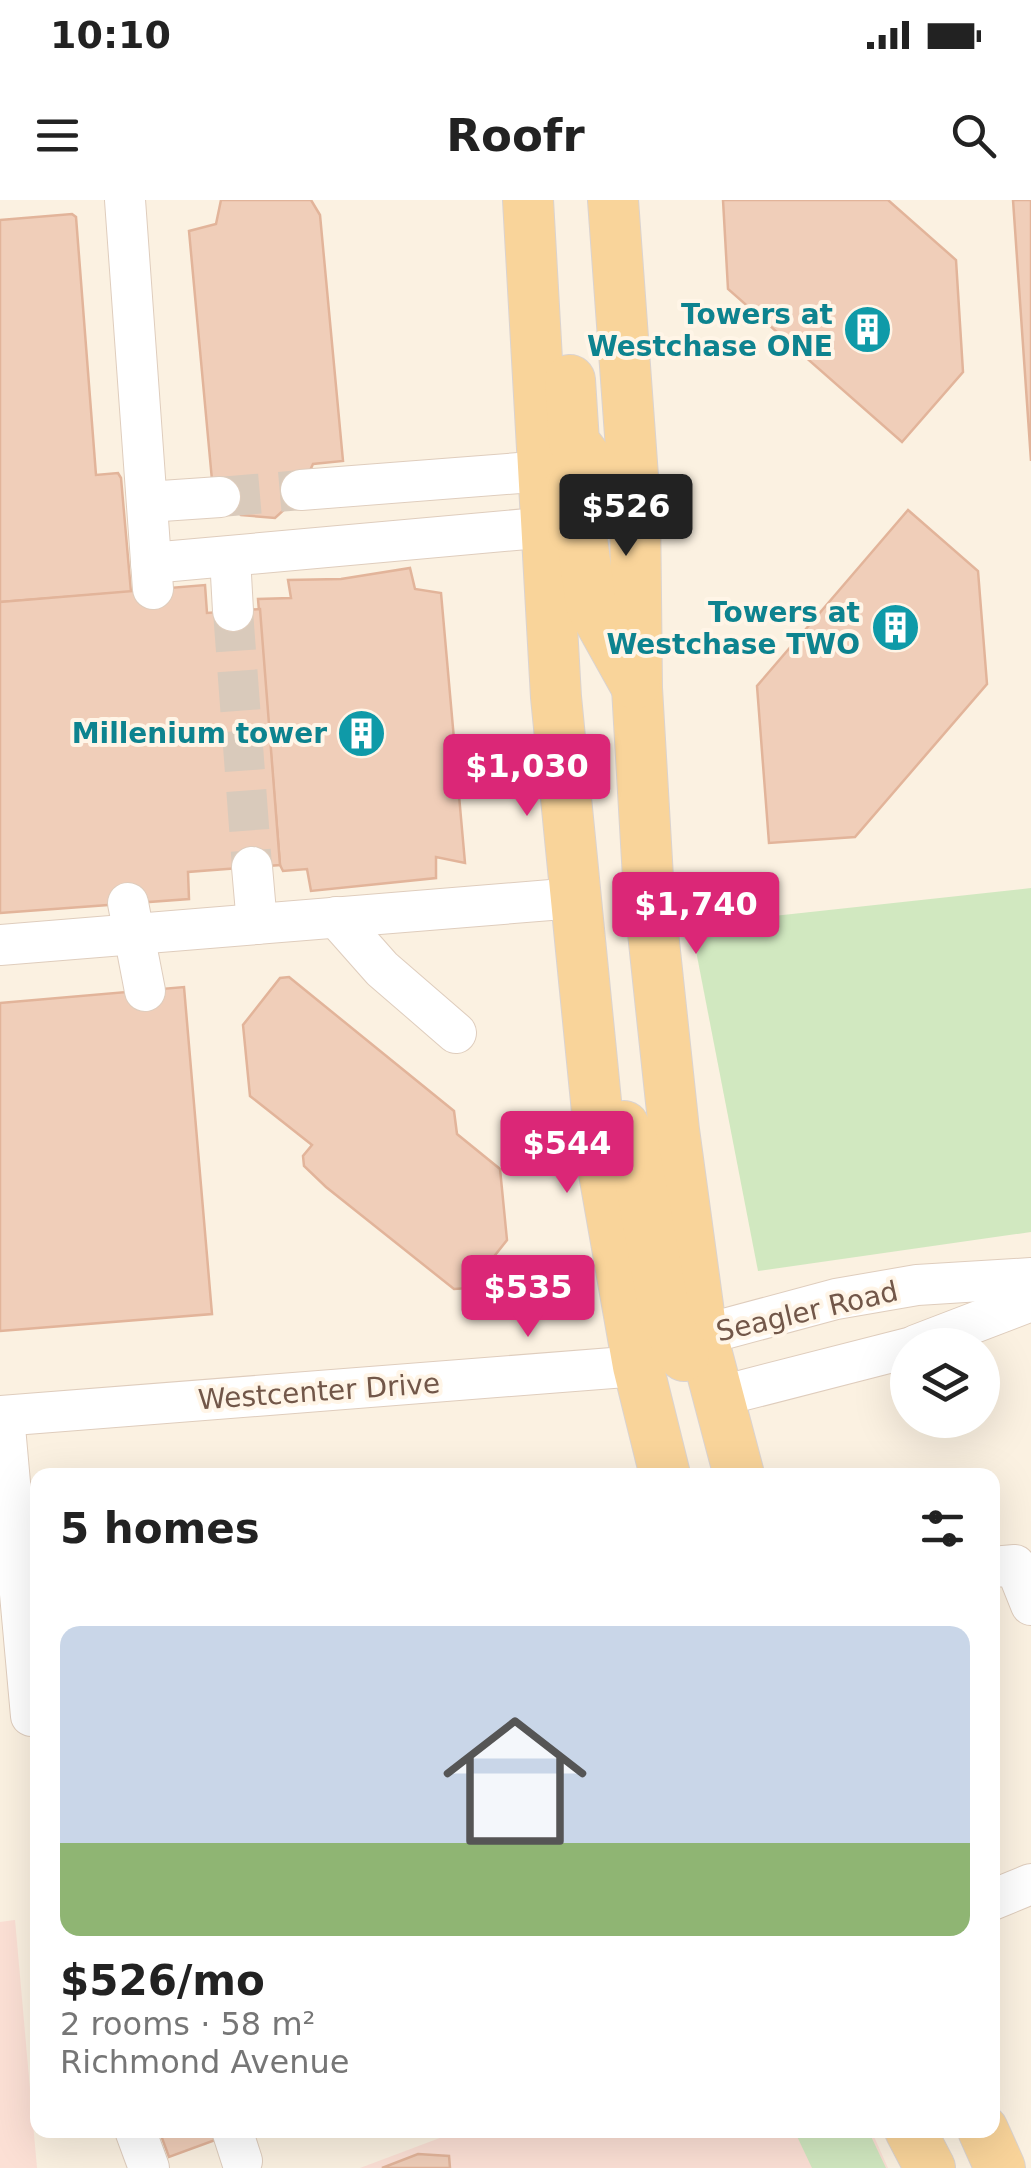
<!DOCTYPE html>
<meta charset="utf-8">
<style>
body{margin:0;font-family:"DejaVu Sans",sans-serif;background:#f6f6f6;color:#222;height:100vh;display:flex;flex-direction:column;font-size:38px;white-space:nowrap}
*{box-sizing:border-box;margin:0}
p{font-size:32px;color:#767676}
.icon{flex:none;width:55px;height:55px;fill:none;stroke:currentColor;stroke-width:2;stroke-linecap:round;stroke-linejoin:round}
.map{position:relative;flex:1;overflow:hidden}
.drawer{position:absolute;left:30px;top:1268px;width:970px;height:670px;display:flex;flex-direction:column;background:#fff;border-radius:20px;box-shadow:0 10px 40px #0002}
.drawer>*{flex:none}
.tools{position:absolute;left:890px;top:1128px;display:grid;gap:20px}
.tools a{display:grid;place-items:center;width:110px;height:110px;border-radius:50%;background:#fff;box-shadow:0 10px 40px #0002;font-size:50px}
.price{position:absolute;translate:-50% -85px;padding:0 22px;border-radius:10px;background:#db2777;color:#fff;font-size:32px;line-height:65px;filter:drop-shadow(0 2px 5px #0008)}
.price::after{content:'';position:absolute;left:50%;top:60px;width:30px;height:22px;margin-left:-15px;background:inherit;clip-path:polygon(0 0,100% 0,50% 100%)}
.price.active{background:#222;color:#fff}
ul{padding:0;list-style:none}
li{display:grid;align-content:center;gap:20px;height:530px;padding:0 30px}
li span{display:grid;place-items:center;height:310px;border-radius:20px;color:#555}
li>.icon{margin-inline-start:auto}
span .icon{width:180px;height:180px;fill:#fffc;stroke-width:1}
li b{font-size:42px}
h2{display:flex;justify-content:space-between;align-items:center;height:120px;padding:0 30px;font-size:42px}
.status{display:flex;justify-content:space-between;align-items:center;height:70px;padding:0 50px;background:#fff;direction:ltr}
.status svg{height:28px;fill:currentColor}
header{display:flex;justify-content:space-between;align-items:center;height:130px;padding:0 30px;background:#fff;font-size:45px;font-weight:600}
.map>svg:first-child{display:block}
.commercial{fill:#fce0d5}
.green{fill:#d1e8c0}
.building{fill:#f0ceb9;stroke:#e2b49a;stroke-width:2.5}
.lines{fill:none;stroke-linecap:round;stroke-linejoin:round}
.minor-tunnel{stroke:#d9cabb;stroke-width:40;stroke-dasharray:40 20;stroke-linecap:butt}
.minor-casing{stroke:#dfcdbd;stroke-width:42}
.major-casing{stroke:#dad3d0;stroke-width:52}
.minor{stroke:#fff;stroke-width:40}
.major{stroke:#f9d49a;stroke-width:50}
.labels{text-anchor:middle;stroke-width:8;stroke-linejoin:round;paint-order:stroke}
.culture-label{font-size:28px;font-weight:bold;fill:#0d838f;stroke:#fff5e7;text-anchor:end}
.street-label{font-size:28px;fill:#725749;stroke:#fff5e7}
</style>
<div class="status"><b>10:10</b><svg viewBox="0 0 49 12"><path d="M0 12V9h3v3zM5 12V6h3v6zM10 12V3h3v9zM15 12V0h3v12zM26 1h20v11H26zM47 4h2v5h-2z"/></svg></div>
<header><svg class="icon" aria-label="menu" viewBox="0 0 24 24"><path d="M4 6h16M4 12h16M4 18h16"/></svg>Roofr<svg class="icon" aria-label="search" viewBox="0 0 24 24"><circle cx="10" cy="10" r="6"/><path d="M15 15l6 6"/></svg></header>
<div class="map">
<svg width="1031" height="1968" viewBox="0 0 1031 1968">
<rect width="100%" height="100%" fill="#fbf1e1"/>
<g class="commercial">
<path d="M15,1720L37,1968H0V1722Z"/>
<path d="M461,1930H871L888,1968H360Z"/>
</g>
<g class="green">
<path d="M1031,688V1032L758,1071L691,725Z"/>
<path d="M794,1930H868L886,1968H812Z"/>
</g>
<g class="building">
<path d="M221,0H311L320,15L343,261L313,264L298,297L275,318L241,315L213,291L189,31L216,24Z"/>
<path d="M723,0H888L956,60L963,172L902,242L728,89Z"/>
<path d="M1013,0H1031V261Z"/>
<path d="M72,14L76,17L96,275L118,273L121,278L131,392L0,402V20Z"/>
<path d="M908,310L978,371L987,484L855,637L769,643L757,486Z"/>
<path d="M410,368L415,389L441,393L465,663L436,657V678L311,691L307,669L283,671L280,665L258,399L291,398L288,380L341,379Z"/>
<path d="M205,385L207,413L260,409L280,665L188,672L189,699L0,713V402Z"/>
<path d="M289,777L454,911L457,934L500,969L507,1040L469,1088L454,1089L326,987L304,966L303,956L312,945L250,896L243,825L280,778Z"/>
<path d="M184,787L212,1114L0,1131V803Z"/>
<path d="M159,1930H215L218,1939L169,1957Z"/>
<path d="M418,1954L449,1956L450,1968H382Z"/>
</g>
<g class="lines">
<g class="minor-tunnel">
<path d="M220,297L301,290"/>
<path d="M233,411L252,667"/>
</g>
<defs>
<g id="minor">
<path d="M125,0L153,389"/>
<path d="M301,290L545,271"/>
<path d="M147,302L220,297"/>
<path d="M230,357L233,411"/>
<path d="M151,363L549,327"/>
<path d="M252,667L257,724"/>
<path d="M128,703L145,791"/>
<path d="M336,717L382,769L456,833"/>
<path d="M0,745L575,698"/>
<path d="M702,1135L836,1099L917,1085L1031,1078"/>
<path d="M916,1145L1031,1101"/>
<path d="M717,1197L908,1148"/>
<path d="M0,1216L638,1166"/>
<path d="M4,1216L31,1516"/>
<path d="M992,1367L1015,1365L1031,1405"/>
<path d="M992,1700L1031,1684"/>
<path d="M135,1930L149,1968"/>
<path d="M232,1930L242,1961"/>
</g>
<g id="major">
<path d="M528,0L556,497L602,962L638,1166L665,1275"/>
<path d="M613,0L635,304L637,488L649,695L674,930L702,1135L739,1275"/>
<path d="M570,180L574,242L596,271L635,304"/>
<path d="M561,297L581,331L591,405L635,484"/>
<path d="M624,926L633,942L666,1121L684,1156"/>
<path d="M910,1930L930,1968"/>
<path d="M983,1930L1000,1968"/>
</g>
</defs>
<use href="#minor" class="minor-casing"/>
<use href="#major" class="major-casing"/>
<use href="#minor" class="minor"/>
<use href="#major" class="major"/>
</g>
<defs>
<symbol id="building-disc" viewBox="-11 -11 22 22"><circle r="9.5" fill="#0f9aa8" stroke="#fff5e7"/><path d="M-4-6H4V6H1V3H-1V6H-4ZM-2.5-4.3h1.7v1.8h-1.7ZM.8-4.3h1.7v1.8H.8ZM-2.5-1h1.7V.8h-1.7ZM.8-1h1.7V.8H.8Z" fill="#fff"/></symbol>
</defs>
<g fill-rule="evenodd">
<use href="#building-disc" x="840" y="102" width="55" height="55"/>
<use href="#building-disc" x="868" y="400" width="55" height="55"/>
<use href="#building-disc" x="334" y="506" width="55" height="55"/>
</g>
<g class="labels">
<g class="culture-label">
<text x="833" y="124">Towers at<tspan x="833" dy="32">Westchase ONE</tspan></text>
<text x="860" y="422">Towers at<tspan x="860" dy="32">Westchase TWO</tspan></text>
<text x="327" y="543">Millenium tower</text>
</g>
<g class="street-label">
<text transform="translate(807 1111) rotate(-13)" y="10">Seagler Road</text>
<text transform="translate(319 1191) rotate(-4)" y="10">Westcenter Drive</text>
</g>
</g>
</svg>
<div class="tools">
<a><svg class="icon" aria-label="layers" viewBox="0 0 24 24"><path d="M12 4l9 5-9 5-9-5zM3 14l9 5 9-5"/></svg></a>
</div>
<b class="price active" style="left:626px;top:359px">$526</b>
<b class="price" style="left:527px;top:619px">$1,030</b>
<b class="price" style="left:696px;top:757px">$1,740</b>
<b class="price" style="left:567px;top:996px">$544</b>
<b class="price" style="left:528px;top:1140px">$535</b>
<section class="drawer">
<h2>5 homes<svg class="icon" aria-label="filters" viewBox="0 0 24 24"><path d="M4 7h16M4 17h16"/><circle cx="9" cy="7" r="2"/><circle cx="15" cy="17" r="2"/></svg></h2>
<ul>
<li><span style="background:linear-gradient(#c9d6e8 70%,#8fb573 0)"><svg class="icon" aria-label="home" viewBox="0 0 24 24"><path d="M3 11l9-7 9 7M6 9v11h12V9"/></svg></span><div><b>$526/mo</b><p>2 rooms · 58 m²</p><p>Richmond Avenue</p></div></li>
</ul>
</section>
</div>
